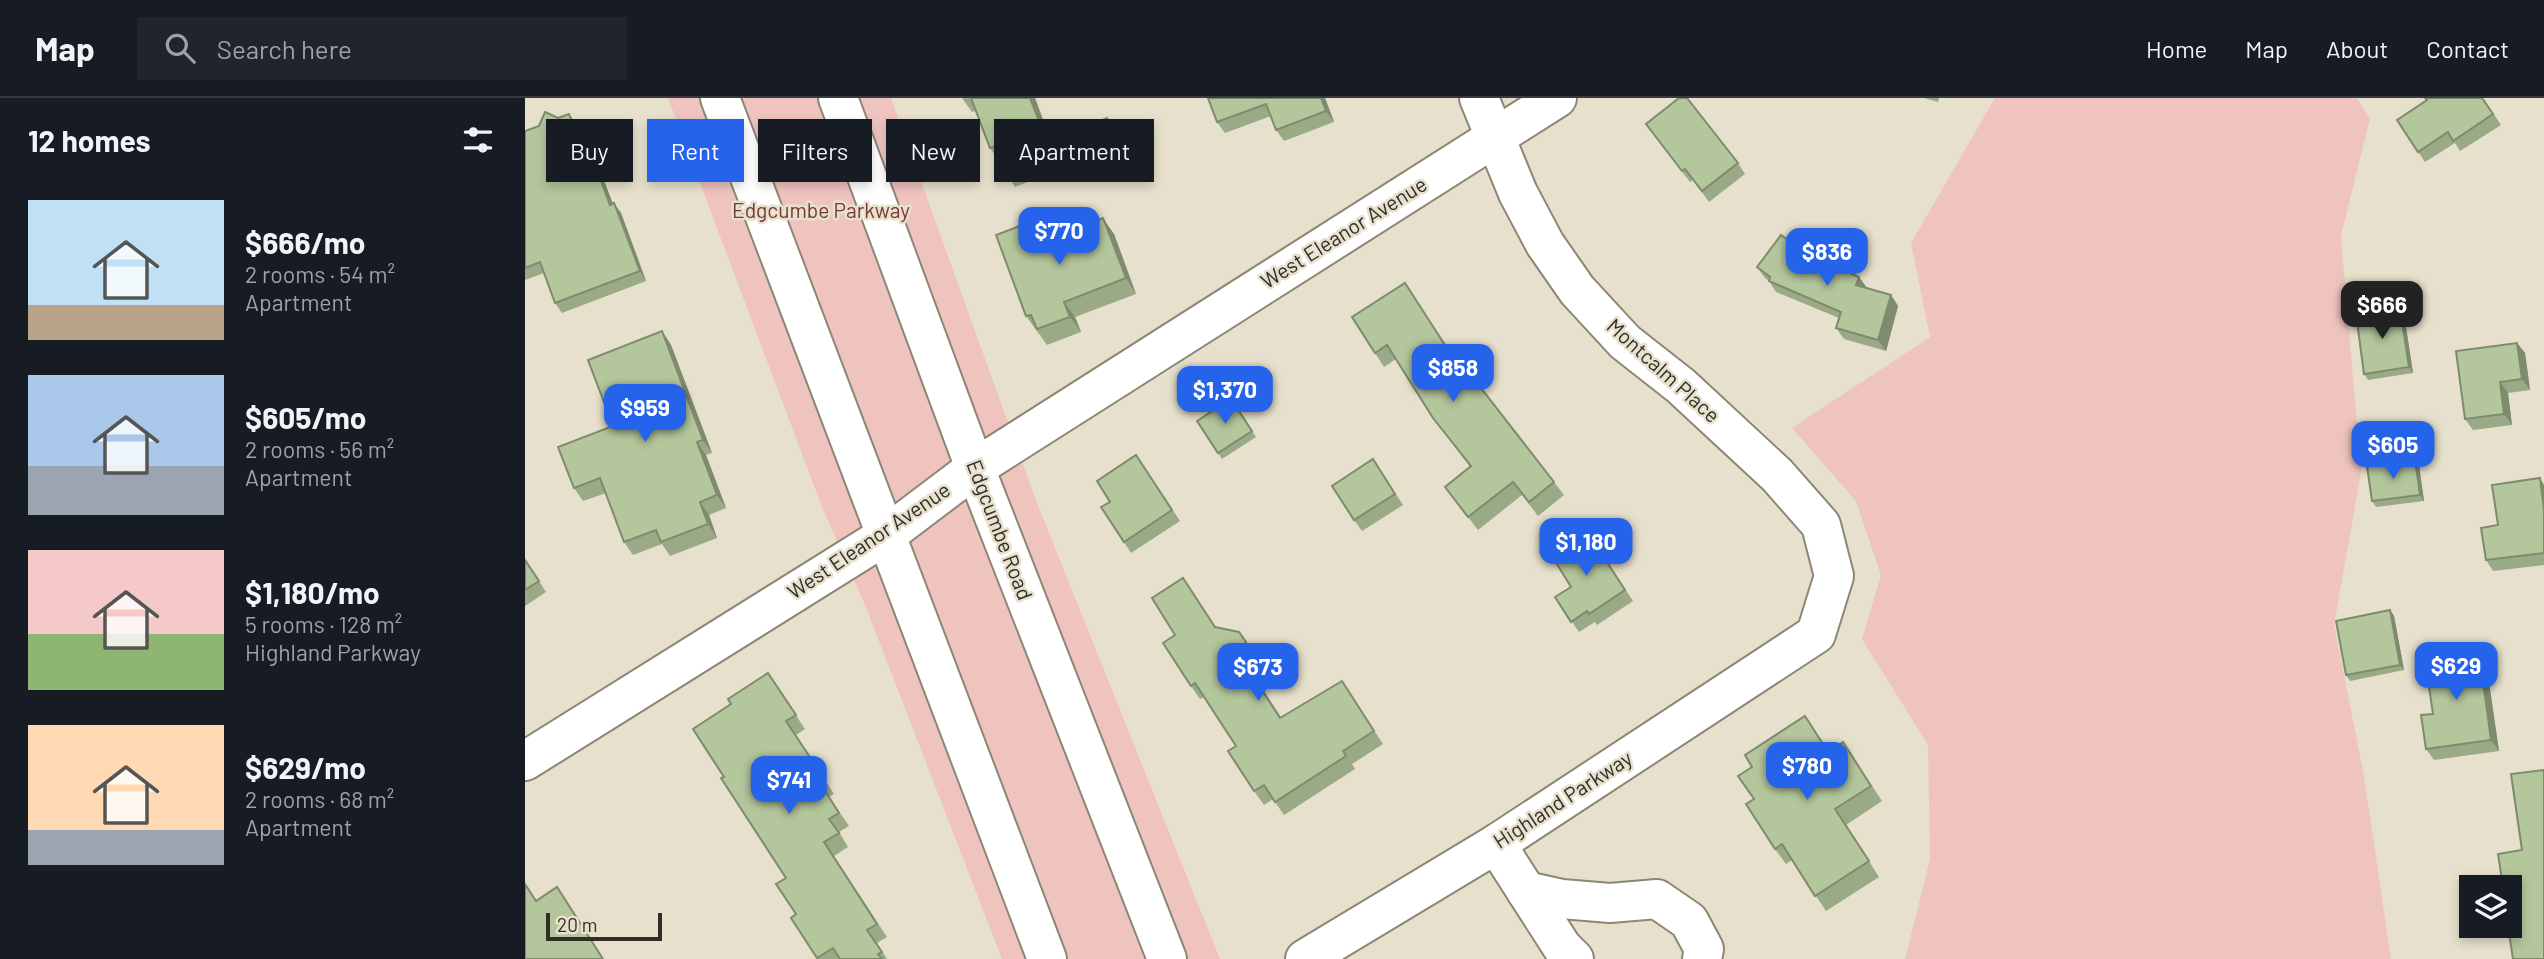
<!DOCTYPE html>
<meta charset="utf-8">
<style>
body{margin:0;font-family:Barlow,sans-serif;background:#20242c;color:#f1f3f6;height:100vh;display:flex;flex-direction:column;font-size:26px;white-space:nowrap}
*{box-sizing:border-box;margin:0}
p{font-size:23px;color:#9ea1a6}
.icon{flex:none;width:38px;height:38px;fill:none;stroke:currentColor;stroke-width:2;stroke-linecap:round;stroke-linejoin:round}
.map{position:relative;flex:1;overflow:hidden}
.side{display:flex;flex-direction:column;background:#171b24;width:525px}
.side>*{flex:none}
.banner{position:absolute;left:21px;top:21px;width:665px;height:63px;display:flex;gap:14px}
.fabs{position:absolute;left:1934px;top:777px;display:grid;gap:14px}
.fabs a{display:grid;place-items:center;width:63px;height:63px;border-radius:0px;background:#171b24;box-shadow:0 4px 10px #0003;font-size:35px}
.scale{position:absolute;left:21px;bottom:18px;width:116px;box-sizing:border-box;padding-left:7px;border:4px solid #302e26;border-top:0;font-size:19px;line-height:24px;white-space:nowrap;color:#302e26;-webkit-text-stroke:5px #e6e0cc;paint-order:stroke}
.price{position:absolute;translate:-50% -60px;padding:0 16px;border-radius:14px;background:#2563eb;color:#fff;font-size:23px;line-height:46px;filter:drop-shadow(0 2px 4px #0008)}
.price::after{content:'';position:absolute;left:50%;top:42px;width:21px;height:16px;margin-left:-10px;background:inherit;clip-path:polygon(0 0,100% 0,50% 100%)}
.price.selected{background:#222;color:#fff}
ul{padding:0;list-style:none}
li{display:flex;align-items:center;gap:21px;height:175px;padding:0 28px}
li span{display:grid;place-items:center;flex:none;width:196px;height:140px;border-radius:0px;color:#555}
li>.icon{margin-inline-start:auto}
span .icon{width:84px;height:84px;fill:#fffc;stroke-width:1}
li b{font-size:30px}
h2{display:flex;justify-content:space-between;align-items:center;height:84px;padding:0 28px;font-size:30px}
.chip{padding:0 24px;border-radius:0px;background:#171b24;box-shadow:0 4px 10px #0003;font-size:24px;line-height:63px}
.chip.selected{background:#2563eb;color:#fff}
header{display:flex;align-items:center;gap:42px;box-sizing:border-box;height:98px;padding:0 35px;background:#171b24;border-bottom:2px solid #363941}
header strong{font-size:33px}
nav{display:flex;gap:38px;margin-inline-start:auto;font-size:24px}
.search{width:490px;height:63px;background:#20242c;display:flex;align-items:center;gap:18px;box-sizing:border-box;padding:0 24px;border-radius:0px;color:#9ea1a6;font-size:26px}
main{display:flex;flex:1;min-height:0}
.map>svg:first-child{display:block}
.green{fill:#efc4bf}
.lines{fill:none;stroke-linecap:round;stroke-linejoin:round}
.minor-casing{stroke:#8c8674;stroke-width:42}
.minor{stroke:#fff;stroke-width:38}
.wall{fill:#9baa86}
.shaded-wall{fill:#7e8b6d}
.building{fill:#b4c69c;stroke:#7e8b6d;stroke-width:2}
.labels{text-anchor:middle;stroke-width:5;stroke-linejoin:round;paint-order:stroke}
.park-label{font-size:21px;fill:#783832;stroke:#e6e0cc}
.street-label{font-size:21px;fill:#302e26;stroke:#e6e0cc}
</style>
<header>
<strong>Map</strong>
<div class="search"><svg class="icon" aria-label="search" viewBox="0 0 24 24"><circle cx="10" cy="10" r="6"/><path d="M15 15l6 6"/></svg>Search here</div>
<nav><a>Home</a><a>Map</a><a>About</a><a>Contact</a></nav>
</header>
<main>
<section class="side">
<h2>12 homes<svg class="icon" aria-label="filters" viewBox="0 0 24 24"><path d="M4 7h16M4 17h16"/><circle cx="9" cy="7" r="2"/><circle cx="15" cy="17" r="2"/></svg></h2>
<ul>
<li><span style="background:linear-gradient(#bfe0f5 75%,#b9a48a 0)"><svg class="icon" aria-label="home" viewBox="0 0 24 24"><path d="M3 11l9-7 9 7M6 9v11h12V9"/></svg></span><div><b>$666/mo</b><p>2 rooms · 54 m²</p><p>Apartment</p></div></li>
<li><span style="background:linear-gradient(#a9c7e8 65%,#9aa5b1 0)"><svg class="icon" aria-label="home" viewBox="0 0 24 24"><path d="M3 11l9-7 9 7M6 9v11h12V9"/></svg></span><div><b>$605/mo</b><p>2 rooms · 56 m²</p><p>Apartment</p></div></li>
<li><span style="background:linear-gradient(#f6c9c9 60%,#8fb573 0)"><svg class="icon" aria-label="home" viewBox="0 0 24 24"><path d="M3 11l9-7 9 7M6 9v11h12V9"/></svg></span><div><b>$1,180/mo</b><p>5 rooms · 128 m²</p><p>Highland Parkway</p></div></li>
<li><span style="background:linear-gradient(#ffd9b3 75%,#9aa5b1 0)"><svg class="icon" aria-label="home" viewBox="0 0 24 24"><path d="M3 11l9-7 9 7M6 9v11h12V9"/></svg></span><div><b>$629/mo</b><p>2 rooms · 68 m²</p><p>Apartment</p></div></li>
</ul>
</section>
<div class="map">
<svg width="2019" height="861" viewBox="0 0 2019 861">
<rect width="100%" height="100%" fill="#e6e0cc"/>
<g class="green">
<path d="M143,0H366L512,405L695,861H477L340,507L297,409Z"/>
<path d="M1470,0H1832L1845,21L1816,138L1836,375L1809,527L1839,678L1866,861H1380L1405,761L1403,647L1337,541L1356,477L1331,403L1267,330L1405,239L1386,145Z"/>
</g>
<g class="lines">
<defs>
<g id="minor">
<path d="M195,0L522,861"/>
<path d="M313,0L450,370L642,861"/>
<path d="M0,663L360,438L450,370L1032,0"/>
<path d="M971,746L1037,849L1049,861"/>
<path d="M1001,793L1037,801L1085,805L1132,801L1164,823L1179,851L1177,861"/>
<path d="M780,861L971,746L1291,536L1309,478L1296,427L1252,377L1156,288L1100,244L1052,192L1020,146L993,95L954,0"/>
</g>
</defs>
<use href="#minor" class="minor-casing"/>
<use href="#minor" class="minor"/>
</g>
<g class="wall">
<path d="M437,0H510L536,71L490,89L481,75L476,63L475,64L465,50L451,13L447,14Z"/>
<path d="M683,0H800L809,24L759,43L751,32L746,18L700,35L692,24Z"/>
<path d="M1399,0H1414L1413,4Z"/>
<path d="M1958,0L1976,27L1935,53L1930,45L1900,64L1872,22L1902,2Z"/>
<path d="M33,20L51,26L53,31L63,40L88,106L96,115L121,183L37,215L30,205L19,175L0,182V33Z"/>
<path d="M1121,26L1213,65L1220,76L1184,104L1168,82L1165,84Z"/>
<path d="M590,31L603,68L560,84L553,73Z"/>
<path d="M589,136L611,196L550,219L556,234L522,247L501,218L518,138L520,142Z"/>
<path d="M1287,159L1334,179L1342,190L1366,197L1373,208L1361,253L1319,241L1311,230L1314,220L1251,194L1244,183L1240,180L1232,169Z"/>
<path d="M889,199L948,288L1029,384L1039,397L1013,418L997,397L953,432L920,389L945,369L908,320L871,261L859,269L850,255Z"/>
<path d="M1875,210L1879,216L1888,275L1843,282L1839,276Z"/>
<path d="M137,233L146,247L187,355L181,357L201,410L184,417L192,440L145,458L137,446L108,457L99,444L81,395L58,403L49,390L88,328Z"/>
<path d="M1992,245L2000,255L2005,292L1983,295L1987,327L1948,332L1940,321Z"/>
<path d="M706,301L731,339L697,361L693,355Z"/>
<path d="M611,357L655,423L606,455L599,444L585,404Z"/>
<path d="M848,361L878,407L837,433L829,422Z"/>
<path d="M1894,367L1899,403L1851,409L1847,403Z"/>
<path d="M2019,387V467L1968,473L1961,462L1973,427Z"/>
<path d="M1063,435L1108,503L1072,527L1070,524L1054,534L1030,499L1046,489Z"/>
<path d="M0,461L21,494L0,508Z"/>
<path d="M658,480L691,530L714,534L723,547L730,557L727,575L756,619L826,597L858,646L827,666L830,671L759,717L748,701L739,707L729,693L711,648L679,599L675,601L666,588L650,537Z"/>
<path d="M1865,512L1869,518L1879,572L1825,583L1821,577Z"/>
<path d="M1954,553L1961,564L1974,653L1909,662L1901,651Z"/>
<path d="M243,575L280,631L271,637L309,696L304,699L324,728L314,734L323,749L309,758L362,839L352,845L362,861H293L266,820L271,816L261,780L199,679L206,606Z"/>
<path d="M1280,618L1304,654L1318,644L1357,703L1321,727L1354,779L1301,813L1267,762L1261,766L1250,751L1229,701L1227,669Z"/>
</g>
<g class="shaded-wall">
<path d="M505,0H510L536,71L527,57Z"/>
<path d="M796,0H800L809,24L801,13Z"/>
<path d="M44,16L51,26L57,42L50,32Z"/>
<path d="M582,20L590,31L603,68L596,57Z"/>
<path d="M56,30L63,40L92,117L85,107Z"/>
<path d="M89,105L96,115L121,183L115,173Z"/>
<path d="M578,120L589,136L611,196L601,180Z"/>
<path d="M508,123L518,138L526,159L516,144Z"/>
<path d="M1334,179L1342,190L1331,187Z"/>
<path d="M1366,197L1373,208L1361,253L1353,242Z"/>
<path d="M539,204L550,219L556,234L545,219Z"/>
<path d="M1875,210L1879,216L1888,275L1884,269Z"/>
<path d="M137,233L146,247L187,355L178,342Z"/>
<path d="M1992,245L2000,255L2005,292L1997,281Z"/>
<path d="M1975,284L1983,295L1987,327L1979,316Z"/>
<path d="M172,344L181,357L201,410L192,397Z"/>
<path d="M1890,362L1894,367L1899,403L1895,397Z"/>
<path d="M2015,380L2019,387V412Z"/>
<path d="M175,404L184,417L192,440L183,426Z"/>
<path d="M1865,512L1869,518L1879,572L1875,567Z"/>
<path d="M714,534L730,557L727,575L764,633L717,562Z"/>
<path d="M1954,553L1961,564L1974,653L1966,642Z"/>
</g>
<g class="building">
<path d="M446,0H505L527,57L481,75L471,48L465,50Z"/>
<path d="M683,0H796L801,13L751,32L741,6L692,24Z"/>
<path d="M1154,0H1162L1213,65L1177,93L1160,71L1157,73L1121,26Z"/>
<path d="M1900,0H1957L1968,16L1928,43L1923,34L1893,54L1872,22L1902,2Z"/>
<path d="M20,14L33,20L44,16L50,32L56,30L85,107L89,105L115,173L30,205L15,164L0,170V33L14,28Z"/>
<path d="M582,20L596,57L553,73L539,37Z"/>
<path d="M578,120L601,180L539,204L545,219L512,231L506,217L501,218L471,137L508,123L516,144Z"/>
<path d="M1256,137L1287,159L1334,179L1331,187L1366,197L1353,242L1311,230L1316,214L1244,183L1245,179L1232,169Z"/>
<path d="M880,185L947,289L952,285L1029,384L1004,404L988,384L943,419L920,389L946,368L908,320L862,247L850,255L827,219Z"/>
<path d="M1875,210L1884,269L1839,276L1831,216Z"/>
<path d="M137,233L178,342L172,344L192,397L175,404L183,426L136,444L131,432L99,444L75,380L49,390L33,349L88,328L63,262Z"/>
<path d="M1992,245L1997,281L1975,284L1979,316L1940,321L1931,253Z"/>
<path d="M706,301L727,333L693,355L672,323Z"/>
<path d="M611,357L647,412L599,444L576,409L585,404L572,383Z"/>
<path d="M848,361L870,396L829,422L807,388Z"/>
<path d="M1890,362L1895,397L1847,403L1842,368Z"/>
<path d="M2015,380L2019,412V455L1961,462L1956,430L1973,427L1967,387Z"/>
<path d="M1063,435L1100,492L1064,516L1062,513L1046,524L1030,499L1046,489L1027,458Z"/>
<path d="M0,462L14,483L0,492Z"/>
<path d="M658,480L690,529L714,534L721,544L717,562L755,620L817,583L849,633L818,653L821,658L750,704L739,687L729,693L703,653L711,648L670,585L666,588L638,545L650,537L627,500Z"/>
<path d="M1865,512L1875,567L1821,577L1811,523Z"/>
<path d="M1954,553L1966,642L1901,651L1896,617L1908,616L1900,561Z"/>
<path d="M243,575L271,617L261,623L300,682L295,685L314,715L304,721L314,735L299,744L352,826L342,832L357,854L353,856L357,861H315L308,850L292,860L266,820L271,816L251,786L261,780L196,680L199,679L168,631L206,606L203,601Z"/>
<path d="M1280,618L1303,654L1318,644L1346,688L1310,711L1344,763L1290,798L1257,746L1250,751L1221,706L1229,701L1213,678L1227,669L1220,657Z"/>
<path d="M2019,672V861H1988L1983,828H1984V789H1978L1973,756L1997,752L1986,676Z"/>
<path d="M0,786L11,803L32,789L78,861H0Z"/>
</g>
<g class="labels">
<g class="park-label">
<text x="296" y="120">Edgcumbe Parkway</text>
</g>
<g class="street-label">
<text transform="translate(819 135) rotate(-32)" y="7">West Eleanor Avenue</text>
<text transform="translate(1138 273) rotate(42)" y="7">Montcalm Place</text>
<text transform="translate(474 432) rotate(69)" y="7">Edgcumbe Road</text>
<text transform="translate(344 443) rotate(-34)" y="7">West Eleanor Avenue</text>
<text transform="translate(1038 702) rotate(-33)" y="7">Highland Parkway</text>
</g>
</g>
</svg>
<div class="fabs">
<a><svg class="icon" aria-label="layers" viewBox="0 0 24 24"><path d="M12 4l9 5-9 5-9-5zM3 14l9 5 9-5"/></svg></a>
</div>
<div class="scale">20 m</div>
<b class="price" style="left:534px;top:169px">$770</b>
<b class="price" style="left:1302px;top:190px">$836</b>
<b class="price selected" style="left:1857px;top:243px">$666</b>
<b class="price" style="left:928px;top:306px">$858</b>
<b class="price" style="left:700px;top:328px">$1,370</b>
<b class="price" style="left:120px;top:346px">$959</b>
<b class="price" style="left:1868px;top:383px">$605</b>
<b class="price" style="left:1061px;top:480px">$1,180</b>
<b class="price" style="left:1931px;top:604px">$629</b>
<b class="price" style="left:733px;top:605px">$673</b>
<b class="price" style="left:1282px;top:704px">$780</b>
<b class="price" style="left:264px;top:718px">$741</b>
<div class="banner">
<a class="chip">Buy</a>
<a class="chip selected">Rent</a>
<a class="chip">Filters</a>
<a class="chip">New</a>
<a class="chip">Apartment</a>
</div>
</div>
</main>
